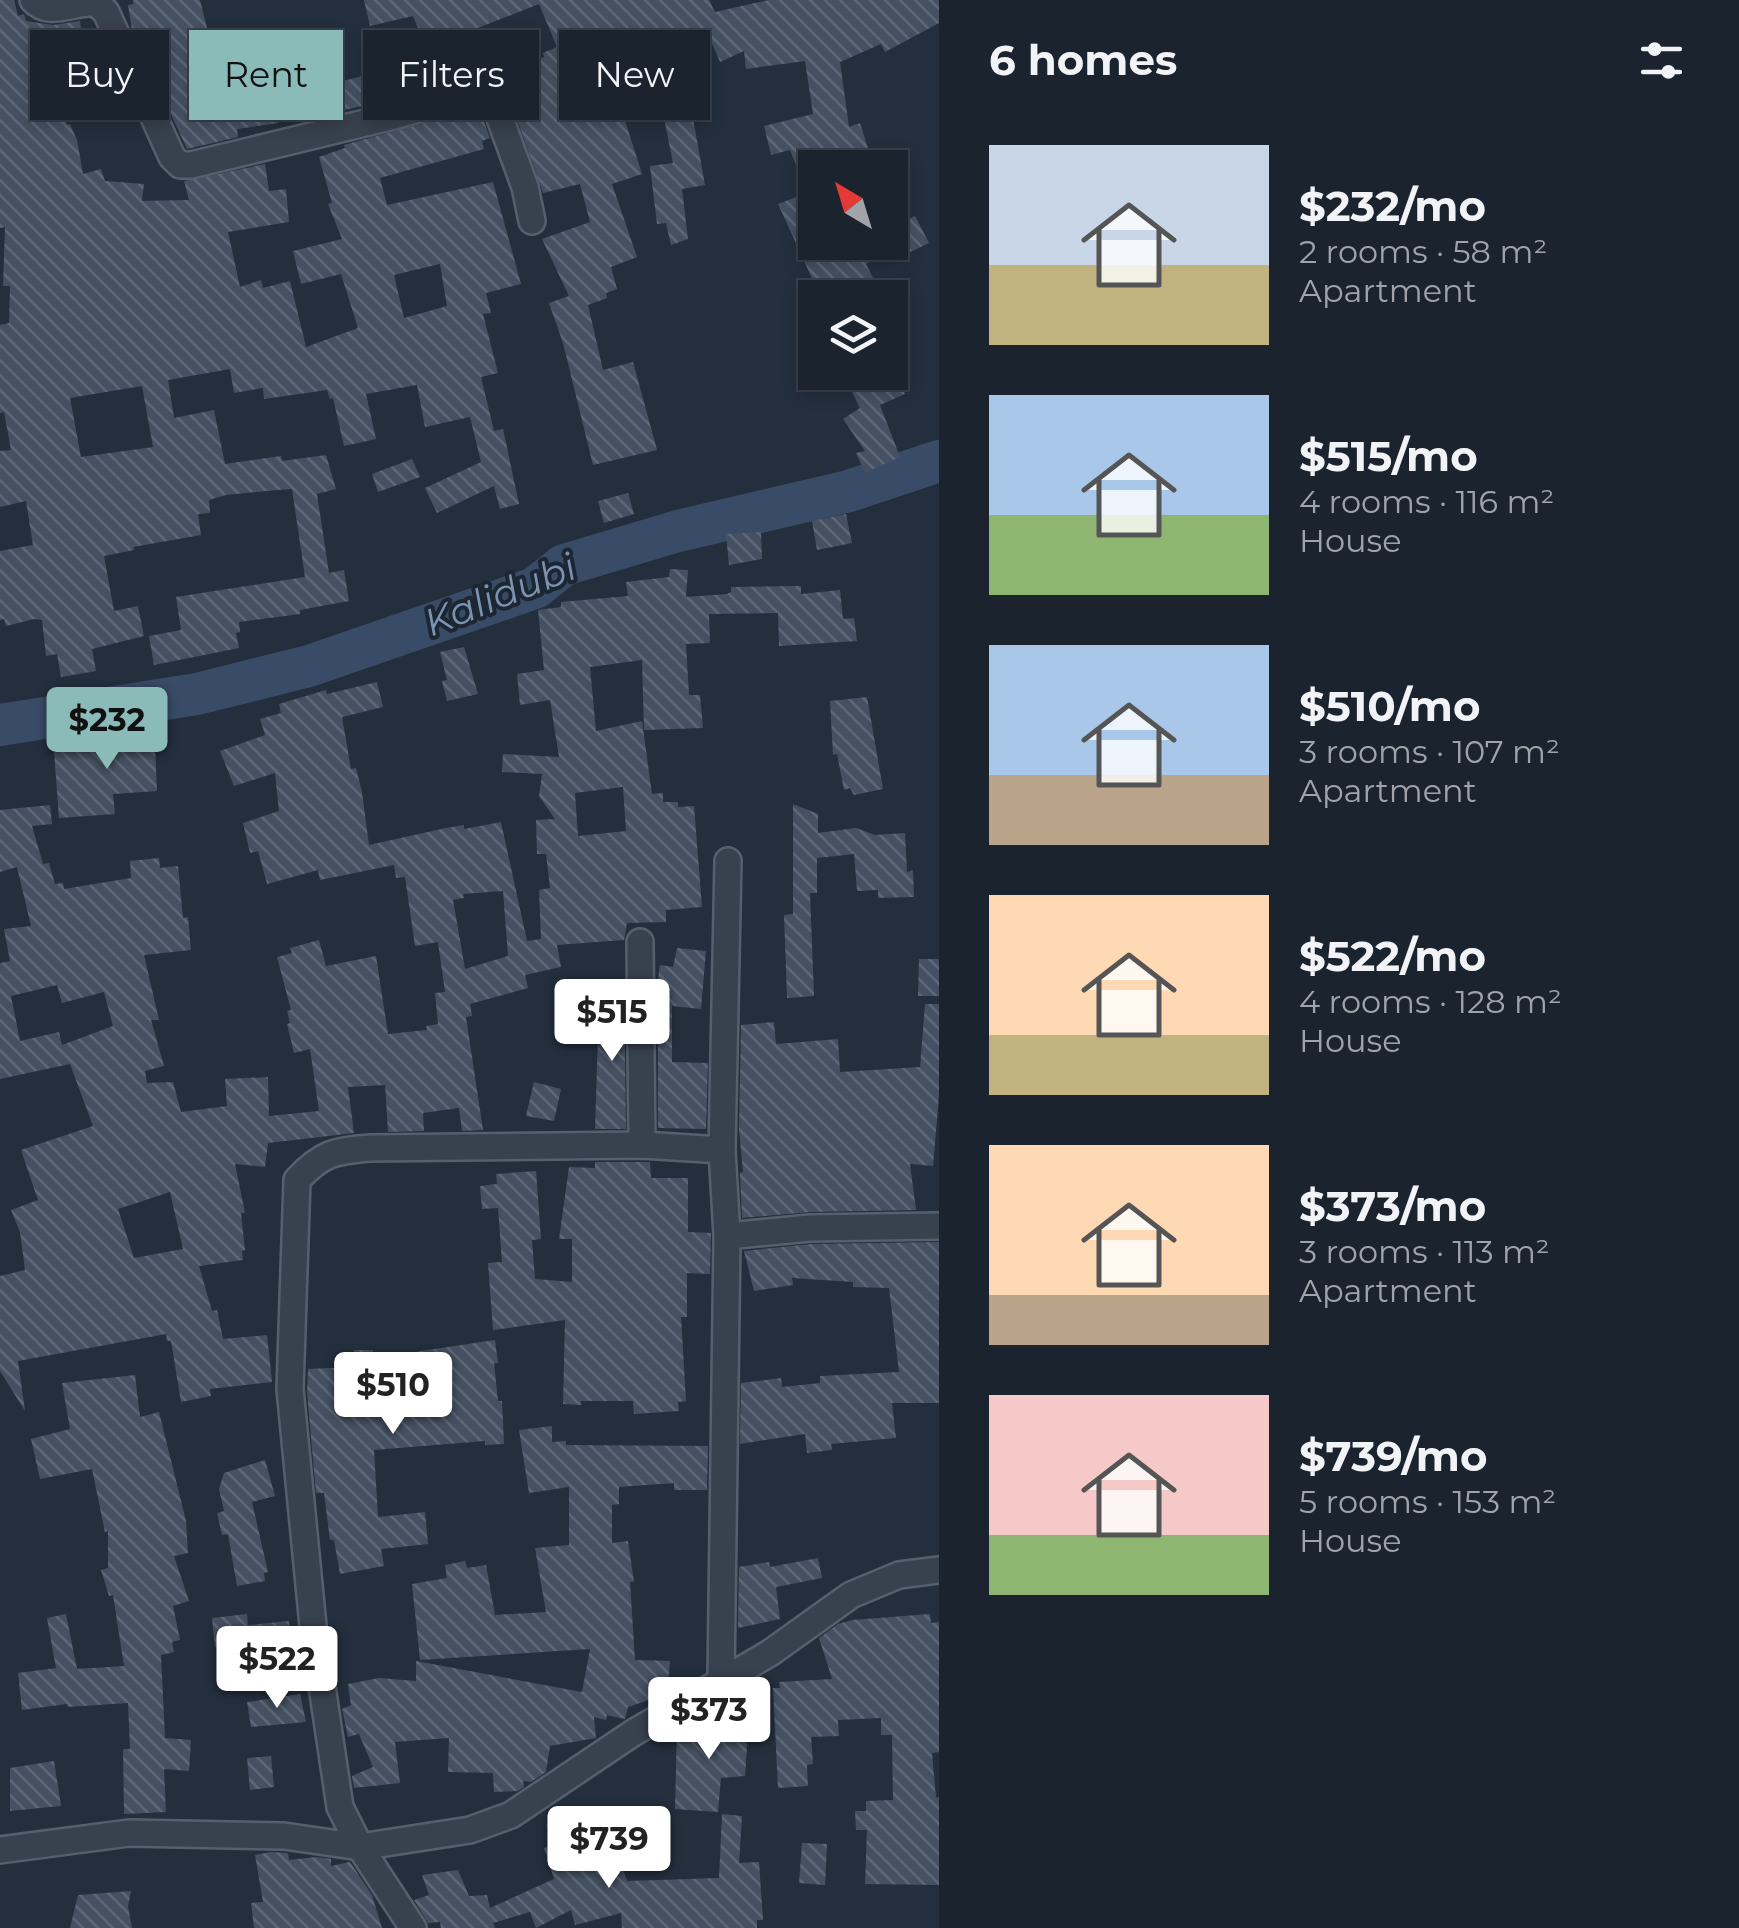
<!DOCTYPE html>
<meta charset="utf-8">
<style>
body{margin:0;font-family:Montserrat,sans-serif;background:#282f3a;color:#f1f3f6;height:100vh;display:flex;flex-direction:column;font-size:38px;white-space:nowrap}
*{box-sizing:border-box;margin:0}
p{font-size:32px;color:#a0a4aa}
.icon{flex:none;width:55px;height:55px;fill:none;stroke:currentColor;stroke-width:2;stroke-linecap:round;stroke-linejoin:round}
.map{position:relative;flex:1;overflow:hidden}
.panel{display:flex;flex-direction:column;background:#1b232e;width:800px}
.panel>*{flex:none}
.banner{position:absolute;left:30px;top:30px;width:758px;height:90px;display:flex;gap:20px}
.needle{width:65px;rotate:322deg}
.fabs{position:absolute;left:798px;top:150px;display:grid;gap:20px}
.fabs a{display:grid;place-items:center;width:110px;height:110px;border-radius:0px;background:#1b232e;box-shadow:0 5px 15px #0003,0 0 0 2px #39404a;font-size:50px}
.price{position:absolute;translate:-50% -85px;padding:0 22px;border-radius:10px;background:#fff;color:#222;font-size:32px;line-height:65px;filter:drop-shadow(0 2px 5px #0008)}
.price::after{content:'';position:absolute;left:50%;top:60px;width:30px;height:22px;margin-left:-15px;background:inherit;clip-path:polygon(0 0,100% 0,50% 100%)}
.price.current{background:#8bbbb9;color:#111}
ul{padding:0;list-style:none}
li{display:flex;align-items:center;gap:30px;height:250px;padding:0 50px}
li span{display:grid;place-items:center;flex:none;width:280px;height:200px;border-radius:0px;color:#555}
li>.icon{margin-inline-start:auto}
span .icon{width:120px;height:120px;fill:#fffc;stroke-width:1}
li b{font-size:42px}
h2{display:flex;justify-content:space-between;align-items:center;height:120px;padding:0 50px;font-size:42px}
.pill{padding:0 35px;border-radius:0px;background:#1b232e;box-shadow:0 5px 15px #0003,0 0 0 2px #39404a;font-size:35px;line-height:90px}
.pill.current{background:#8bbbb9;color:#111}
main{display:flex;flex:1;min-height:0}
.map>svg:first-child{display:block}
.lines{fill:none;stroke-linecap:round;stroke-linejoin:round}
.river{stroke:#394c67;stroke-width:42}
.building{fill:url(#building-back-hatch);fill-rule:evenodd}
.minor-casing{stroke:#565f6c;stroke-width:30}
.minor{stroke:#38414e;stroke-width:25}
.labels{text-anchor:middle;stroke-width:8;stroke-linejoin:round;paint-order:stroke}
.water-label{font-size:38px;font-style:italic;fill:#7c92b1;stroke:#1d2633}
</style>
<main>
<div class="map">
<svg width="939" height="1928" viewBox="0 0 939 1928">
<defs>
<pattern id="building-back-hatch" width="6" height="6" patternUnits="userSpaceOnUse" patternTransform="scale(2.5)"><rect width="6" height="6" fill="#455162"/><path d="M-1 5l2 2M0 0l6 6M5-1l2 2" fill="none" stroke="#5d6877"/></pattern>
</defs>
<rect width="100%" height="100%" fill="#242f3e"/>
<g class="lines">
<path class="river" d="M0,725L197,694L309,666L535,588L564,565L678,531L849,491L939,461"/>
</g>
<g class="building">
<path d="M0,0H14L18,16L24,14L26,21L53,25L80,21L83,44L44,49L67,125L70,124L77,140L83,174L101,169L105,181L144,184L142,201L189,200L184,181L265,164L269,191L286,189L289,222L228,232L240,287L261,280L263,288L290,281L306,347L358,328L341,274L301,284L293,251L342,239L328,204L332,203L319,157L345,148L344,145L479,108L490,138L482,141L484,149L380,178L387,205L493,182L521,284L486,293L491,313L483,314L498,373L481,377L494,431L503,429L519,504L500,509L494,486L437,513L425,488L481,462L470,417L425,427L417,385L366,394L376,439L344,446L333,398L330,399L327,390L264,399L263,388L234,393L230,369L168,380L174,418L214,410L225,464L281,456L282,461L326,455L336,489L317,494L329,573L344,570L349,601L300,610V614L239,622L240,632L236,633L239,648L154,665L149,636L181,630L176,597L305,577L292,489L278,490L226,495L209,500L210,513L198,514L201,535L133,547L134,550L104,556L114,611L138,606L144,636L92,649L96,671L61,677L57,654L46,656L42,620L34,619L6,626L4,619L0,620V551L33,545L26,501L0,507V451L11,450L4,412L0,413V325L9,323L10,286H3L5,227L0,228ZM440,264L447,306L404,318L394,275ZM142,386L153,447L81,457L70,398Z"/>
<path d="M133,0H200L227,108L248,104L247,97L275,93L278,123L237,129L238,137L187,149L132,30L128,5L133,4Z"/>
<path d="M364,0H709L715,12L769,0H939V23L885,52L881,44L840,62L849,127L860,123L871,158L841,168H815V242H900L892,227L915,216L929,243L906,254L901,246L866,264L883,298H821L778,204L807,193L790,150L771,155L764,126L813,114L805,61L746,69L744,51L720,62L711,41L679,57L668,35L628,54L618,33L582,48L608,108L620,105L642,174L612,184L637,257L611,267L617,289L606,293L607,298L588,305L603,370L633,362L657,450L593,465L563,343L549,303L569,296L542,239L590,222L580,184L543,193L505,85L497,77L544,57L543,53L557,47L539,4L465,33L477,74L390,100L303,119L293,93L413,64L430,57L413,16L370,26Z"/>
<path d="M690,102L705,185L682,189L688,239L671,245L666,223L657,224L650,166L673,163L662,108Z"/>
<path d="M871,372H895L905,394L880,405L900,457L865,473L856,453L865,451L843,419L860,408L851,390L873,378Z"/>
<path d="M412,459L420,477L378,492L372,474Z"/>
<path d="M628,493L634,514L604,523L598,501Z"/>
<path d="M846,514L852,543L817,550L812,521Z"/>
<path d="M761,532L762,559L729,565L726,534Z"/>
<path d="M670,569L688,570L686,597L727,594L731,592V587L801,586V594L840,590L843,619L854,618L857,641L779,646L778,613L709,614L710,643L686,644L689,695H700L703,728L644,730L642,660L590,667L596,731L642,721L652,794L663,793V802H678V807L694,806L702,907L666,910V922L627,923L624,940L557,945L561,967L525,975L528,988L470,1004L472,1016L466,1017L483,1130L462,1131L459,1108L423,1113L424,1131L388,1132L385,1085L348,1087L354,1133L268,1143L265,1167L235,1164L245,1213H241L245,1250L242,1251L243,1260L199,1266L212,1311L217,1310L223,1339L267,1335L272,1382L210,1389L211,1396L181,1402L171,1341H167L166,1334L18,1361L25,1411L0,1371V1276L25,1270L20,1232L11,1210L38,1200L21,1150L93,1126L70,1064L0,1079V963L10,961L4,929L31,926L17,867L0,872V810L50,805L52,824L32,826L43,864L49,863L55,884L63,883L64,889L131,878L130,861L159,858L160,868L178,866L183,918L188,917L191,950L144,955L159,1020H151L164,1066L145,1071L147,1083L173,1082L181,1112L227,1106L225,1079L268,1077L269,1116L319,1111L310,1049L294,1053L287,1024L290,1023L287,1011L291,1010L277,957L292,953L290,948L319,940L326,966L376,956L388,1034L427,1030L426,1026L438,1024L435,993L445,992L438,942L415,946L405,877L396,878L394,865L320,880L318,870L267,884L258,851L250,853L243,823L279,811L275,773L234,786L220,751L265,735L260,719L281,713L279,704L326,690L327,694L377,682L383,707L342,717L351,769L356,768L362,792L369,845L446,828L464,825V829L501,822L527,941L541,939L539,890L550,888L546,854H537L536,820L555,819L539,796L542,774L502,772L503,754L559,757L550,700L520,705L517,674L544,670L538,610L561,607V602L628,596L626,582L669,577ZM623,787L626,831L578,836L575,793ZM503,891L508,956L465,969L453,900L464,898L463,894ZM57,985L62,1003L104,992L113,1026L62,1045L59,1032L20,1041L11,996ZM170,1192L183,1249L134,1258L118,1209Z"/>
<path d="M464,647L478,694L447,701L442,681L447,680L440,652Z"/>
<path d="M867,697L883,789L854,795L850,788L844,790L837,754L833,755L830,701Z"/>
<path d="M156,723L159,745H155L157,791L113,794L115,814L59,818L54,752L112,747L110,729Z"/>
<path d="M793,804L818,814V833L856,828L875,835L905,833L907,872L913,870L914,897L878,898V890L857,891L854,854L817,858V893H810L814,996L787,998L784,915L793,914Z"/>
<path d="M677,948L706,951L701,1009L672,1006V1062L708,1063L706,1129L658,1128V979L660,965L673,967Z"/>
<path d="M919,959H939V996H918Z"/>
<path d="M604,988L624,989L626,1129H595L598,1036H602Z"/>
<path d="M925,1004H939V1095L933,1166L910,1164L916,1210L810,1212L742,1218L740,1173L743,1172L739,1129L741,1025L774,1022L776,1044L838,1039L840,1072L920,1067Z"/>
<path d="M534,1082L561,1089L554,1121L526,1116Z"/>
<path d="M595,1162H650L651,1178H688V1232L711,1233L710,1274L687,1273V1317H681L686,1401L678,1402L679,1411L634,1414L633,1401H581V1405L563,1404L565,1320L493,1330L488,1263L502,1262L498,1208L482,1209L480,1186L497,1184L496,1174L536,1171L541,1239L532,1240L535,1279L572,1282V1239H559L569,1167L595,1168Z"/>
<path d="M939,1242V1403H892L896,1438L831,1444L832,1450L807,1453L805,1434L740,1444L741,1383L781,1378L782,1387L820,1383V1376L899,1372L889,1288L853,1287V1282L792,1278L793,1285L754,1291L744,1251L811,1244Z"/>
<path d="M495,1340L498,1363H494L498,1401H502L504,1444L485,1445V1441L374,1450L378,1517L425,1512L428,1544L381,1549L384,1566L340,1574L334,1540H330L324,1493H316L307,1392L308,1369L354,1367V1350H373V1376L416,1374L414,1352Z"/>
<path d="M135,1375L140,1417L159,1412L186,1521L188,1553L174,1556L189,1601L173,1606L180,1640L172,1642L174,1652L161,1655L165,1738L191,1740L189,1771L164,1769L166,1812L124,1814L123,1749H130L128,1703L68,1707L67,1704L22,1710L18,1673L56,1668L47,1618L66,1614L77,1669L124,1666L113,1595L109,1596L101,1570L108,1568V1531L105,1532L92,1469L40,1479L31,1439L70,1429L62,1383Z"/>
<path d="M552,1426V1442L566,1441V1445L708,1446L707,1490H674V1483L619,1487V1504L612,1505V1543L628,1541L634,1582H630L635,1660L670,1661L667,1694L628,1707L625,1719L607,1715L606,1720L594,1717L596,1738L550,1746L546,1772L531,1782L523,1781L524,1787L518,1791L494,1792L493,1773L448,1772L449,1738L395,1742L400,1783L354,1788L352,1776L373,1767L359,1734L348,1737L342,1709L351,1705L348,1684L379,1678L416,1681V1661L582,1692L590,1649L420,1660L412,1584L447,1578L445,1565L465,1561L467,1568L486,1565L495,1615L546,1612L535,1548L569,1545V1487L529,1493L519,1430Z"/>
<path d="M265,1460L275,1496L252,1502L268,1572L264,1573L265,1581L237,1586L228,1534L222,1535L217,1513L224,1511L219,1489L224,1473Z"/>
<path d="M818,1558L822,1578L776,1587L780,1619L738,1628L739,1567L769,1562L770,1567Z"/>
<path d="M247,1614L248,1625L289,1621L292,1655L267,1657L266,1642L215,1647L212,1618Z"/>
<path d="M930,1614L931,1623L939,1622V1752L932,1753L936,1798L939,1797V1885L865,1884L867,1830H856L855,1811H866V1801L893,1800L892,1735H881V1718L838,1720L839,1736L811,1737L813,1764L807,1765L808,1786L778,1788L773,1688H780L779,1682L832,1679L819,1638L838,1624L852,1620Z"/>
<path d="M300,1694L306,1722L251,1727L247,1702Z"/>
<path d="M749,1717L745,1776L721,1778L718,1812L675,1809L677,1726L717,1725L716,1720Z"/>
<path d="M271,1756L274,1787L250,1790L247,1758Z"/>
<path d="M54,1761L61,1806L10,1811V1768Z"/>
<path d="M565,1812L594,1852L615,1845L627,1881L719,1878L722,1814L742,1816L739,1863L759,1862L763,1920H757V1928H622L621,1913L575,1925L571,1910L536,1928L530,1912L493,1923L495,1928H441L440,1922L428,1923L414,1900L429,1895L422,1875L458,1870L469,1896L487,1895L490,1908L554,1879L544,1848L559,1843L546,1825Z"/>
<path d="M802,1843L827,1844L825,1885L799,1883Z"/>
<path d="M270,1852L288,1853L289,1860L316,1857L331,1859V1866L350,1862L372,1895L382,1928H254L251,1903L263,1902L255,1855Z"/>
<path d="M131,1891L128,1906L132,1928H70L78,1895Z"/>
</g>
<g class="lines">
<defs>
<g id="minor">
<path d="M33,0C49,18 74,1 96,3L106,12L172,157L180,165H191L394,116L482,90L490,91L525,187L532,221"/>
<path d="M640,942L642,1145"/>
<path d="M727,1236L810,1228L939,1226"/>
<path d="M721,1679L727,1236L722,1150L728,861"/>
<path d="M0,1850L129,1833L284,1836L360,1847L470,1830L511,1815L633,1733L770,1653L851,1595L899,1575L939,1570"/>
<path d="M413,1928L360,1847L340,1807L313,1626L290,1389L297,1180C322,1153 334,1151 370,1148L642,1145L722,1150"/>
</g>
</defs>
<use href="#minor" class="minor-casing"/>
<use href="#minor" class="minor"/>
</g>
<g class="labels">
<g class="water-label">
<text transform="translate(500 595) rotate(-22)" y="13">Kalidubi</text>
</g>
</g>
</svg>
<div class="fabs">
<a><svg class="needle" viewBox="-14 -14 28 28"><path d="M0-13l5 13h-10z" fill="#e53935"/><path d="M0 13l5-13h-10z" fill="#a0a4aa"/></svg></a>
<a><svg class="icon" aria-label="layers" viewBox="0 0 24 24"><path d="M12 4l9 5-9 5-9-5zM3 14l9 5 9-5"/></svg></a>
</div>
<b class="price current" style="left:107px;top:772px">$232</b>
<b class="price" style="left:612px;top:1064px">$515</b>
<b class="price" style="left:393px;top:1437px">$510</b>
<b class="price" style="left:277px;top:1711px">$522</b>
<b class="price" style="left:709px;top:1762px">$373</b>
<b class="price" style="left:609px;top:1891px">$739</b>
<div class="banner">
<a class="pill">Buy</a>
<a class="pill current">Rent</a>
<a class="pill">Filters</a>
<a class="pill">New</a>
</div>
</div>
<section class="panel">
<h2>6 homes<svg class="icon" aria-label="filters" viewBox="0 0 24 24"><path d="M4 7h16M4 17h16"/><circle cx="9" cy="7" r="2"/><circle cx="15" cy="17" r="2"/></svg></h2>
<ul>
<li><span style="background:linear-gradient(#c9d6e8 60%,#c2b280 0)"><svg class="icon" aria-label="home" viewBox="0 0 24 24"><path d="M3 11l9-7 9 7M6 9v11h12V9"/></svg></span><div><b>$232/mo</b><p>2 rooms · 58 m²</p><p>Apartment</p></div></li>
<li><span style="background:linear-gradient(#a9c7e8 60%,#8fb573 0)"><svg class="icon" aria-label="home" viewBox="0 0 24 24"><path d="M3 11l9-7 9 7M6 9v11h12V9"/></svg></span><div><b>$515/mo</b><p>4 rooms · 116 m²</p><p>House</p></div></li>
<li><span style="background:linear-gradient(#a9c7e8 65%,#b9a48a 0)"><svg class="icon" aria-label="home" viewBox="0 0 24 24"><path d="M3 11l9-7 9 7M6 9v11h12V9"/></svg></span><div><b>$510/mo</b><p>3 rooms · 107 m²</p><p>Apartment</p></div></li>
<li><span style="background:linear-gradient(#ffd9b3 70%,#c2b280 0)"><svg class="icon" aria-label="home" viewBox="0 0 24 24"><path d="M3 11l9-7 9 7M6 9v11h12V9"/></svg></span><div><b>$522/mo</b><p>4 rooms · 128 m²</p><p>House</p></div></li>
<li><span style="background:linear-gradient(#ffd9b3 75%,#b9a48a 0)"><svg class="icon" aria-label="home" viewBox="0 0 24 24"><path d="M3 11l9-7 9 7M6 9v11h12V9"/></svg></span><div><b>$373/mo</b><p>3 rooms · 113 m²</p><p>Apartment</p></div></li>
<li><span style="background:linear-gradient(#f6c9c9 70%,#8fb573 0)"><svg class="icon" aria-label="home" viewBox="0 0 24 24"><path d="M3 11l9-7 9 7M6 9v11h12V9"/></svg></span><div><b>$739/mo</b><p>5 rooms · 153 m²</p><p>House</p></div></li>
</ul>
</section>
</main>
